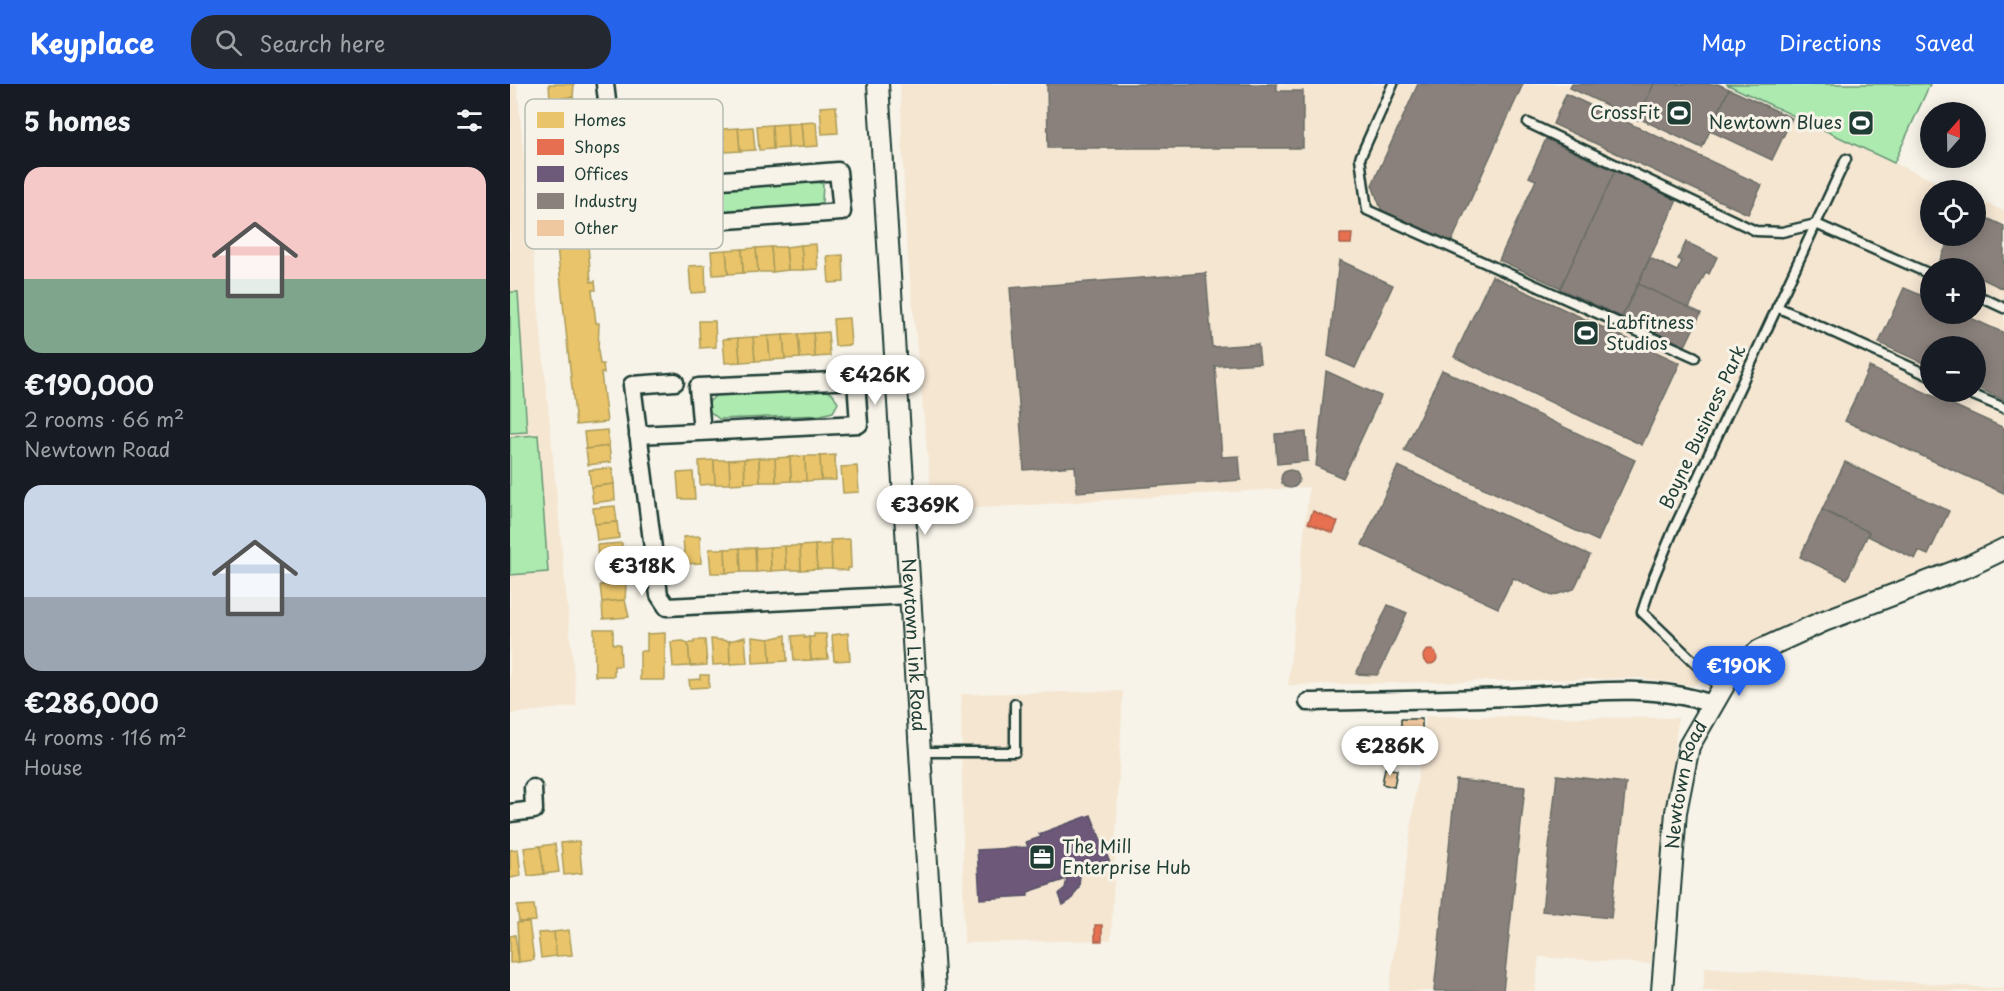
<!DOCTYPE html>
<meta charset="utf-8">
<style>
body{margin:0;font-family:"Playpen Sans",sans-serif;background:#242831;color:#f1f3f6;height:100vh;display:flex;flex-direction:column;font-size:22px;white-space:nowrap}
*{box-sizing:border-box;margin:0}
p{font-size:20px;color:#9ea1a6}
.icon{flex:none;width:33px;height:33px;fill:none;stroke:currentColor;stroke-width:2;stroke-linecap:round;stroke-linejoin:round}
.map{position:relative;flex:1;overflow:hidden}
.side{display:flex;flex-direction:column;background:#171b24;width:510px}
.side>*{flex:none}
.needle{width:39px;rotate:20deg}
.buttons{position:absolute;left:1410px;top:18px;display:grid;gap:12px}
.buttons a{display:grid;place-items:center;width:66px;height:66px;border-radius:50%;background:#171b24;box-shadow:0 3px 15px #0003;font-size:30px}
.price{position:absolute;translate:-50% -51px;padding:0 14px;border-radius:21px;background:#fff;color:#222;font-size:20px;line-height:39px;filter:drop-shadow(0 2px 3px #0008)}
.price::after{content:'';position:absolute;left:50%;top:36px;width:18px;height:14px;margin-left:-9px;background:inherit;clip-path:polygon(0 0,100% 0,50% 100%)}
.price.current{background:#2563eb;color:#fff}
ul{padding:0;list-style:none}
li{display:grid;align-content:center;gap:12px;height:318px;padding:0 24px}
li span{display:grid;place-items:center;height:186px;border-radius:18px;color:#555}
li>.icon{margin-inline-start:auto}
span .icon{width:108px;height:108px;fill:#fffc;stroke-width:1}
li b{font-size:26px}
h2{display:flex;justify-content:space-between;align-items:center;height:72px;padding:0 24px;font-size:26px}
header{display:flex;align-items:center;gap:36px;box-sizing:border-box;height:84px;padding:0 30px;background:#2563eb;color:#fff}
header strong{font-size:28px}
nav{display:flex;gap:33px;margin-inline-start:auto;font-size:21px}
.search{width:420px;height:54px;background:#242831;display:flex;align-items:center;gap:15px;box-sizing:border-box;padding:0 21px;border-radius:24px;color:#9ea1a6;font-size:22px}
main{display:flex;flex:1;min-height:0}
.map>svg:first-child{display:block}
.built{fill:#f5e6d2;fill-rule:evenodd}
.green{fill:#adeab0;stroke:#669472;stroke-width:1.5}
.homes{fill:#e9c46a;stroke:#ac9c5a;stroke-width:1.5}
.shops{fill:#e76f51;stroke:#ab6048;stroke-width:1.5}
.offices{fill:#6d597a;stroke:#565165;stroke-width:1.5}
.industry{fill:#8a817c;stroke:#6a6d66;stroke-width:1.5}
.building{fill:#efc89f;stroke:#1f3d34;stroke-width:1.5}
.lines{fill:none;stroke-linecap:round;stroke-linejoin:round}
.service-casing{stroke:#1f3d34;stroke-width:13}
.minor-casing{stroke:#1f3d34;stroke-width:21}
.tertiary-casing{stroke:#1f3d34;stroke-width:24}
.service{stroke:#f7f3e8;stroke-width:8}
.minor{stroke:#f7f3e8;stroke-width:16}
.tertiary{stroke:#f7f3e8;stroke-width:20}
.labels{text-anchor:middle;stroke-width:6;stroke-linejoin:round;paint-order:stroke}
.poi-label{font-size:18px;fill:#1f3d34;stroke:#f7f3e8;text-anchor:end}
.street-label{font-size:18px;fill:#1f3d34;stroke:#f7f3e8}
.key{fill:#f7f3e8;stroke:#b6bcb2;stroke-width:1.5}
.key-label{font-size:16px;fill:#1f3d34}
</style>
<header>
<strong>Keyplace</strong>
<div class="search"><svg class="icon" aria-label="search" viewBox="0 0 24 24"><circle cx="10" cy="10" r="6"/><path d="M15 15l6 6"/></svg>Search here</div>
<nav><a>Map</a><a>Directions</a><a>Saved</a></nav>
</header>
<main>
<section class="side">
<h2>5 homes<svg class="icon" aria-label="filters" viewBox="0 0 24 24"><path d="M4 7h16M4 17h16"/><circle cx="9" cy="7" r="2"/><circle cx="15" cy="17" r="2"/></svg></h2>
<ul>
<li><span style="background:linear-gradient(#f6c9c9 60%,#7fa58c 0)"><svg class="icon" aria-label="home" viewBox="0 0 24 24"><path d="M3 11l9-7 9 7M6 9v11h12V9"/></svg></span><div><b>€190,000</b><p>2 rooms · 66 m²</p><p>Newtown Road</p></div></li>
<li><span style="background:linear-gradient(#c9d6e8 60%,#9aa5b1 0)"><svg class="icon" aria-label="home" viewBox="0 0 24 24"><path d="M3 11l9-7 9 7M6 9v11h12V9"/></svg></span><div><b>€286,000</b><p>4 rooms · 116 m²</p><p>House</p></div></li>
</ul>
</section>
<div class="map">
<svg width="1494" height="907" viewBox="0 0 1494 907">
<rect width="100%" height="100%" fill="#f7f3e8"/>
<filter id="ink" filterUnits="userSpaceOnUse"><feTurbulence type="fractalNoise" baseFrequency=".0167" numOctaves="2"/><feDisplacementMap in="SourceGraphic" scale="12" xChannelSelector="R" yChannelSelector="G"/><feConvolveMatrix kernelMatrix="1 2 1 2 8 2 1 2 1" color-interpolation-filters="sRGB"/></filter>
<g filter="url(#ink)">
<g class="built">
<path d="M0,0H7L67,622L0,630Z"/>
<path d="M390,0H1212L1444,106H1420V152H1466V115L1494,127V454L1460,472L1299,534L1215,574L1183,602L1131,594L778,601L799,403L423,427L396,154ZM1420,184H1466V230H1420ZM1420,262H1466V308H1420Z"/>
<path d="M613,607L601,856L454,859L451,610Z"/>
<path d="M916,632L1168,634L1141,880L1029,873L1025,907H879Z"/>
<path d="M1195,883L1494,905V907H1193Z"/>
</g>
<g class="green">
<path d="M1216,0H1420L1384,79Z"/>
<path d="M305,97L313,100L312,118L302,123L188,130L180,125L178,114L185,105Z"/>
<path d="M0,208H8L17,348L0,349Z"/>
<path d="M314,305L323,310L328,319L323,328L311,331L209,335L198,326L199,318L206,311Z"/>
<path d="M28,351L38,488L0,491V353Z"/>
</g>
<g class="homes">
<path d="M39,0H64L63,13L40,15Z"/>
<path d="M63,13L68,29L43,32L40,15Z"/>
<path d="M326,22L328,49L312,50L310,23Z"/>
<path d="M306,38L308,62L293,63L291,39Z"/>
<path d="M291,39L293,63L278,64L277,40Z"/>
<path d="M277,40L278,64L263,65L262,41Z"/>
<path d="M262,41L263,65L249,66L247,42Z"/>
<path d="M243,43L245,66L230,67L228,44Z"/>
<path d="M228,44L230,67L215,68L213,45Z"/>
<path d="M213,45L215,68L200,69L199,46Z"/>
<path d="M77,149L81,198L85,197L86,206H82L86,239H89L88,267L90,280H93L94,289H91L97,338L66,341L46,153Z"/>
<path d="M306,160L308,185L293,186L291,161Z"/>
<path d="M291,161L293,186H278L276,163Z"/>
<path d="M261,163L263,188H248L246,164Z"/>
<path d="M261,163H276L278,186L263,188Z"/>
<path d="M246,164L248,188L233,189L232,165Z"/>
<path d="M232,165L233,189L218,190L216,166Z"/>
<path d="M216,166L218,190L203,191L201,167Z"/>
<path d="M333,171L334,198L319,199L317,172Z"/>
<path d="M195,181L196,208L181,209L179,182Z"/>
<path d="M339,234L341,261L325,262L323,235Z"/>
<path d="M189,237H205L206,263L190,264Z"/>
<path d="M318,248L320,272L305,273L303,249Z"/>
<path d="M303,249L305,273L290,274L288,250Z"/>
<path d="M288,250L290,274L275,275L273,251Z"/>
<path d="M273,251L275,275L260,276L258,252Z"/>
<path d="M258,252L260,276L245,277L243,253Z"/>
<path d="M243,253L245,277L230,278L228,254Z"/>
<path d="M228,254L230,278L215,279L213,255Z"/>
<path d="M97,346L99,362L76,365L74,348Z"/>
<path d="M99,362L101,378L78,381L76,365Z"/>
<path d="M325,371L326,396H311L310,372Z"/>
<path d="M295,372L296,397H281L280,373Z"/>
<path d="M295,372H310L311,396L296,397Z"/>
<path d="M280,373L281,397L266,398L265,374Z"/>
<path d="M249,374L250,398L235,399L234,375Z"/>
<path d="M249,374H265L266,398H250Z"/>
<path d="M234,375L235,399L220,400L219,376Z"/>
<path d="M204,376L205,400L190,401L189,377Z"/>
<path d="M204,376H219L220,400H205Z"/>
<path d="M347,382L349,408L333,409L331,383Z"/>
<path d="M102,384L104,400L81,403L79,386Z"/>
<path d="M183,388L185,415H169L167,389Z"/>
<path d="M104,400L105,416L83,419L81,403Z"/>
<path d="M105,422L107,438L85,440L83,424Z"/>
<path d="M107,438L109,454L87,457L85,440Z"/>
<path d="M190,452L191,479L175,480L173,453Z"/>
<path d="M340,455L341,484H338V487L322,485L320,456Z"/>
<path d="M112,459L111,476L88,478L87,461Z"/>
<path d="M321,460L322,485H307L305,461Z"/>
<path d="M305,461L307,485L291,486L290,462Z"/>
<path d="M275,462H290L291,486H276Z"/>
<path d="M275,462L276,486L261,487L260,463Z"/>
<path d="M260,463L261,487L246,488L245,464Z"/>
<path d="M230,464L231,488L216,489L215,465Z"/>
<path d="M230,464H245L246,488H231Z"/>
<path d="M199,465H215L216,489H201Z"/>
<path d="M111,476L115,493L90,495L88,478Z"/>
<path d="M116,499L115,516L92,518L90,501Z"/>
<path d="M115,516L119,533L93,535L92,518Z"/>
<path d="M84,545H103V560H110L111,582H104V592H85Z"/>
<path d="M155,549V596H130V567H137V550Z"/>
<path d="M338,549L340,576L324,577L322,551Z"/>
<path d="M304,550H316L318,575L301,576L299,553H304Z"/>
<path d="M276,551L277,577L260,578L259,555Z"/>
<path d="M294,551V554L299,553L301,576L284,577L282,552Z"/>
<path d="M235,553L237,579L220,580L219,557Z"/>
<path d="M242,553L259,555L260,578L243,579Z"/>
<path d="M201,555L219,557L220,580L203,581Z"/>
<path d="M184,556H195L197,581L180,582L178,559H184Z"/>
<path d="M173,557L178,559L180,582L163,583L161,558Z"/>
<path d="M190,591H199V603L180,604L179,596L190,595Z"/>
<path d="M69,757L72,789L54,791L51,759Z"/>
<path d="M45,760L49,788L34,790L30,762Z"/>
<path d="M30,762L34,790L18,792L14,764Z"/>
<path d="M8,765L11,792L0,794V766Z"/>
<path d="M24,821L26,837L9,838L7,822Z"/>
<path d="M19,838L24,876L9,878L7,839Z"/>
<path d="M59,846L62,871L46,872L44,848Z"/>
<path d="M44,848L46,872L31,874L28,849Z"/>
<path d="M5,851L9,878L0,879V852Z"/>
</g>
<g class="shops">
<path d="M830,150H842L841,160H830Z"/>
<path d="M803,427L828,438L823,449L798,439Z"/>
<circle cx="920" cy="573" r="7"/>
<rect x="585" y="841" width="7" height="16"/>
</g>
<path class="offices" d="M581,731L600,779L570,791L569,803L561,816L553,821L549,810L555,804L557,795L518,808V812L470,815L467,766L518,763L516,758L531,753L529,750Z"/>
<g class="industry">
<path d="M537,0H767V7H793V64H538Z"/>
<path d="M908,0H1013L940,161L873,130L862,101Z"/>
<path d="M1062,0H1144L1128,36L1060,4Z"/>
<path d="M1144,0H1208L1219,5L1192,64L1128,34Z"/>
<path d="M1219,5L1282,34L1262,76L1200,47Z"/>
<path d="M1056,10L1252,101L1238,130L1043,40Z"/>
<path d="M1036,55L1105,87L1051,204L989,176L1026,96L1019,93Z"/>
<path d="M1105,87L1167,116L1112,233L1050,205Z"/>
<path d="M1466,129L1494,142V205L1466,192V184H1448L1430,176L1441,152H1466Z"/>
<path d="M1176,158L1207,173L1199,190L1196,188L1179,224L1128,200L1140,174L1167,187L1172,177L1168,175Z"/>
<path d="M829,176L883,201L845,284L818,272Z"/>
<path d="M696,189L702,263L748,260L750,279L705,282L712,373L729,372L731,396L567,408L565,382L514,386L500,204Z"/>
<path d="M982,192L1170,279L1132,361L944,273Z"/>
<path d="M1128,200L1191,229L1175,262L1112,233Z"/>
<path d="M1394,204L1420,215V230H1452L1494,249V316L1466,303V262H1420V282L1369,259Z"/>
<path d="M1359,283L1494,344V409L1335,337Z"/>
<path d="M932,286L1125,376L1088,457L894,367Z"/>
<path d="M816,287L871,312L833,394L806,382Z"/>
<path d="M796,348L798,377L767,380L765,350Z"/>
<path d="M1335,378L1439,427L1418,471L1409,467L1405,475L1358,452L1359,448L1312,426Z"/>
<path d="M888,382L1080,471L1064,505L1042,512L1003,494L988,524L852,461Z"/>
<circle cx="780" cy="395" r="9"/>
<path d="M1312,426L1359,448L1337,495L1290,473Z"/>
<path d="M878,521L897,529L871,585L867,591L846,590Z"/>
<path d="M1047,691L1116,699L1101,834L1032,827Z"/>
<path d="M946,696L1015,703L993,907H924Z"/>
</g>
<g class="building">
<rect x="891" y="635" width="21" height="12"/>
<path d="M875,684L887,686L884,703L872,700Z"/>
</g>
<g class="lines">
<defs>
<g id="service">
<path d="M883,0L850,74L857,126L1185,273"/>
<path d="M1018,39L1246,147L1272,148L1306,140L1420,190"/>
<path d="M1466,211L1494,224"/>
<path d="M1267,223L1420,292"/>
<path d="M1456,308L1494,324"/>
<path d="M1211,604L1132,528L1143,495L1163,447L1336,75"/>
<path d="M410,668H505V620"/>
</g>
<g id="minor">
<path d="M95,0L111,133"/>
<path d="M109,104L328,87L332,128L174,139L171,99"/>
<path d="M165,298L122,301L149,511L157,523L400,511"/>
<path d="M128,351L349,340L346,296L188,303L192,348"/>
<path d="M798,618C871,616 944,616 1017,612C1077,608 1143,599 1201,620"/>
<path d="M0,729L24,726L23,704"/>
</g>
<g id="tertiary">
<path id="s1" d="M368,0L425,907"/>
<path id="s2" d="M1152,907L1166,728L1179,662L1220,591L1250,566L1314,537L1459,482L1494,465"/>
</g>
</defs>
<use href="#service" class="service-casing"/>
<use href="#minor" class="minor-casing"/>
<use href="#tertiary" class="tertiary-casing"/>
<use href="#service" class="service"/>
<use href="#minor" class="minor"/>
<use href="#tertiary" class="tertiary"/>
</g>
</g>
<defs>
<symbol id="stadium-square" viewBox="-11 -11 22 22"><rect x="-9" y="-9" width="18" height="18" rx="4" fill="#1f3d34" stroke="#f7f3e8"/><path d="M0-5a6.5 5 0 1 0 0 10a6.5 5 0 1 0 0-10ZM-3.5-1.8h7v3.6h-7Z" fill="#fff"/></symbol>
<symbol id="office-square" viewBox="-11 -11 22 22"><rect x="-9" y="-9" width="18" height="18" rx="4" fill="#1f3d34" stroke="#f7f3e8"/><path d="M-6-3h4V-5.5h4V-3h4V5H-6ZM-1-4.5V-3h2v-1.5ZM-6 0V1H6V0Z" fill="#fff"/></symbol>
</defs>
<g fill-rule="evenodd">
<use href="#stadium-square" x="1154" y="14" width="30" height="30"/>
<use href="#stadium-square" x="1336" y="24" width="30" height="30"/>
<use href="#stadium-square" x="1061" y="234" width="30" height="30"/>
<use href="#office-square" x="517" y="758" width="30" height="30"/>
</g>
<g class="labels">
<g class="poi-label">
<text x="1150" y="35">CrossFit</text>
<text x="1332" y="45">Newtown Blues</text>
<text x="1096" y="245" text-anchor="start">Labfitness<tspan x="1096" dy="21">Studios</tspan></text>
<text x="552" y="769" text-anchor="start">The Mill<tspan x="552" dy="21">Enterprise Hub</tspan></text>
</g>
<g class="street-label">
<text transform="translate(1193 343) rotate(-65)" y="6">Boyne Business Park</text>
<text dy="6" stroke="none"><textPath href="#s1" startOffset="562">Newtown Link Road</textPath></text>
<text dy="6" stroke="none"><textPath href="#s2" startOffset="208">Newtown Road</textPath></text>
</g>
</g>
<rect x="15" y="15" width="198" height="150" rx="9" class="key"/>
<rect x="27" y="28" width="27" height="16" fill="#e9c46a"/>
<rect x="27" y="55" width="27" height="16" fill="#e76f51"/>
<rect x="27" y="82" width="27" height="16" fill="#6d597a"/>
<rect x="27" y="109" width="27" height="16" fill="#8a817c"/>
<rect x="27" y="136" width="27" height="16" fill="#efc89f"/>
<g class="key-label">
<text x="64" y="42">Homes</text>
<text x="64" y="69">Shops</text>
<text x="64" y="96">Offices</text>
<text x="64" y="123">Industry</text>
<text x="64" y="150">Other</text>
</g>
</svg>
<div class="buttons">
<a><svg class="needle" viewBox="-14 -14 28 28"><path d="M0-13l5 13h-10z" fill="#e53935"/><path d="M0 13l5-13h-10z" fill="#9ea1a6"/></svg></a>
<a><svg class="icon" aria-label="locate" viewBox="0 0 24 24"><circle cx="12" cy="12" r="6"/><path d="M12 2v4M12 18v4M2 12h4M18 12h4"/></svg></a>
<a>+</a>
<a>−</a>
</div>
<b class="price" style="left:365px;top:322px">€426K</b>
<b class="price" style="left:415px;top:452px">€369K</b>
<b class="price" style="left:132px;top:513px">€318K</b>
<b class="price current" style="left:1229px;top:613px">€190K</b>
<b class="price" style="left:880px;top:693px">€286K</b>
</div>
</main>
